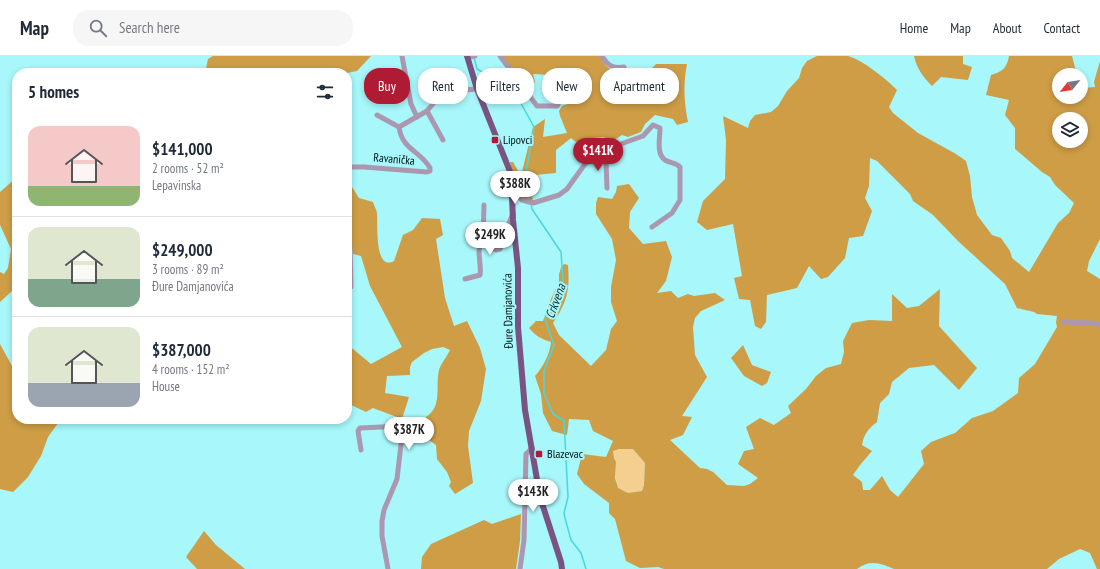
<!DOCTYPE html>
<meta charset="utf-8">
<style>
body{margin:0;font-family:"PT Sans Narrow",sans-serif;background:#f6f6f7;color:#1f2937;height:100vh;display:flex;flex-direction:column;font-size:15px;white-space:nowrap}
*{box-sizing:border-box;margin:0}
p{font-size:13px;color:#747a83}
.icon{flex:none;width:22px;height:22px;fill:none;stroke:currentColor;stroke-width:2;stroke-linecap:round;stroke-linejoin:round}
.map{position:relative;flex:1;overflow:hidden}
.panel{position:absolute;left:12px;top:12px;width:340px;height:356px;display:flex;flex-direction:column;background:#fff;border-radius:16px;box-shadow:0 2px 6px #0003}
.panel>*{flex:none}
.top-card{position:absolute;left:364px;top:12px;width:380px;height:36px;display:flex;gap:8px}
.needle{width:26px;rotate:240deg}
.tools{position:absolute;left:1052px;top:12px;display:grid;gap:8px}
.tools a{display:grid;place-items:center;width:36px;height:36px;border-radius:50%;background:#fff;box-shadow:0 2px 6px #0003;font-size:20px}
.price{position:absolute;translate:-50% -34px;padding:0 9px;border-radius:14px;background:#fff;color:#222;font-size:13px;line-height:26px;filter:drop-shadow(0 1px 2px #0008)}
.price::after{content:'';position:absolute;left:50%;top:24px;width:12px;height:9px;margin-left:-6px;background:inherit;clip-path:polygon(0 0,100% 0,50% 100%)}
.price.current{background:#af1b33;color:#fff}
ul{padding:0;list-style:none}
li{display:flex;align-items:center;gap:12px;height:100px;padding:0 16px}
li+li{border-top:1px solid #e0e1e3}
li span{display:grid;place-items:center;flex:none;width:112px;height:80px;border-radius:12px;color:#555}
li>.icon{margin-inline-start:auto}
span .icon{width:48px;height:48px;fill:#fffc;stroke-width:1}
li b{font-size:17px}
h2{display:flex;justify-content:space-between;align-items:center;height:48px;padding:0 16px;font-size:17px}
.chip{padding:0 14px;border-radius:16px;background:#fff;box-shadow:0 2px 6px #0003;font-size:14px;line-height:36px}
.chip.current{background:#af1b33;color:#fff}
header{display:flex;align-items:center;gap:24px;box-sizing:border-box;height:56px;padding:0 20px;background:#fff;border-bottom:1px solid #e0e1e3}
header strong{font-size:19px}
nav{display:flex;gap:22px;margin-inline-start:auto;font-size:14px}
.search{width:280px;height:36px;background:#f6f6f7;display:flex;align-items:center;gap:10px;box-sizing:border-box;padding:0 14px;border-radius:16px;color:#747a83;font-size:15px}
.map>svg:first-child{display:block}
.green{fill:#f5cf90}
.forest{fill:#ce9d46;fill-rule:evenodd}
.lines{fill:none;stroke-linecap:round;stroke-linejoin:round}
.stream{stroke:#49d7de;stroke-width:1.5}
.minor{stroke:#ac97b1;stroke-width:5}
.major{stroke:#795482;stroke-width:6}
.poi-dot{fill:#af1b33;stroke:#a7f7fb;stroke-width:1.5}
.labels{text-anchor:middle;stroke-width:4;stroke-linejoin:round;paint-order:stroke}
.poi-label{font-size:12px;fill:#001213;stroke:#a7f7fb;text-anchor:start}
.street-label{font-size:12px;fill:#001213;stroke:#a7f7fb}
.water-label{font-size:13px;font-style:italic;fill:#162d2f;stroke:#a7f7fb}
</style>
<header>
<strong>Map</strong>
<div class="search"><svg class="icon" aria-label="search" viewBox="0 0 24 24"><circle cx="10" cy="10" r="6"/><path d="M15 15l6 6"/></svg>Search here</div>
<nav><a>Home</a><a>Map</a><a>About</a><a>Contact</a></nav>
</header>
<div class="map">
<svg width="1100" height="513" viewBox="0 0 1100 513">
<rect width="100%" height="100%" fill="#a7f7fb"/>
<path class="green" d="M619,393H633L645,407L644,429L642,435L628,437L618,432C615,421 616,418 616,408C616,404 613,400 613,395Z"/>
<g class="forest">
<path d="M213,0H371L357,15L347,17H205L208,3Z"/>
<path d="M501,0H600C607,15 614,16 630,14L638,20L646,18L656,8H687C683,28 684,47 688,66L677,69L673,63L655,59L645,68L641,76L628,81L622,79L610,87L604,81L593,82L576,86L571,82L556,94V117L535,119L531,128L533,146L521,142L515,129L510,106H513L521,120L533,71L545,63L543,81L567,77L560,60L559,55L562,50L585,42V31L579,25L565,26L555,30L550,19L533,18L535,26L526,32Z"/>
<path d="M817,0C827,0 839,0 848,0C863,4 886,23 897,34L889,51L893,57L918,77L956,98L966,105L970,120L972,141L977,159L992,179L1001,182L1010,195L1012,202L1029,216L1058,167L1069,157L1074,147L1055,129L1050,121L1042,116L1015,93V72L1005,59L1009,44L986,39L991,19C1002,16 1007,12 1009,0H1072L1077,19H1059V41H1081V27L1083,32L1095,31L1094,26L1100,5V183L1089,205L1087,215L1100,223V513H1097L1090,497L1080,493L1059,503L1047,513H894C881,507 869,503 857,513H664L658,511L640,512L626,505L615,463L609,457V447L584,428L577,418L582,398L606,401L613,385L593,375L589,364L569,363L567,379L552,375L543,357L541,338L535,320C543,311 550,298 551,286C541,283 536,280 529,272L536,265H543L551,243L559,226V218L561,212L564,208L568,209C570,235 567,246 553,267L559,279L591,310L606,294L611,273L617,265L611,246V231L616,204L612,183L596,158V147L598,141L612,143L616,136L617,130L629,128L639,142L630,156L629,172L643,188L666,185L672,201L666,225L657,237L671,235L678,242L688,238L694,240L715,237L725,244L701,255L695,262L693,271L695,299L707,321L682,360L692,361L683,379L670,384L700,412L707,413L713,416L727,429L744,430L750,428L758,422L738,408L744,395L754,393L746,371L760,362L774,369L791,357L788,350L806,333L816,320L826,312L841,308L844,296L843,285L852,267L869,264L892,265V238L907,252L919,250L940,233L939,270L977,312L959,334L934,309L909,312L892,326L889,338L880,347L877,366C868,373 864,378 862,389L872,395L860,409L853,419L862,426L863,434H870L882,420L890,434L898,441L924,408L921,395L931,386L955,377L972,362L993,355L1018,337L1019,322L1035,308L1057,271L1056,266L1057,260L1037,258L1034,256L1017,252L1005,228L959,186L933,159L913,145L910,138L877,105L870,102L869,130L865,142L872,155L863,180L849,182L845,202L828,221L821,223L809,210L797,232L767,239L766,266L761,273L755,270L750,244L739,243L734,222L742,220L733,168L707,174L697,166L703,145L725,123L726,84L723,60L748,72L750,65L755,59L771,56L778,50L787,35L799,22L802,12L807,5ZM1059,63H1081V85H1059ZM619,393H633L645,407L644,429L642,435L628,437L618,432L615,422L616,406L614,402L613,395Z"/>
<path d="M914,0H963V8L972,11L968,24L941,21L932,30C923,21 917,13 914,0Z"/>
<path d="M17,121V226L12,235L0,246V216L4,218L8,212L11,193L0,169V136Z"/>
<path d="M347,127L352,131L359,142L373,146C374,150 377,154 377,158C378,167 374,216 394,205L403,179L413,174L422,162L440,163L443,179L436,183L445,242L454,270L467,265L480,292L486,313L481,345L469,375L468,390L473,427L455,438L449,430L451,426L447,416L437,403L436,389L425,381L426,361C443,350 435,331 439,314C441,307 447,301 450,294L443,291L432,293L424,297L412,306L410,311V319L387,320L385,337L409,341L402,363L373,352L366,356L347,347V288L371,308L402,291L370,230L361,200L353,198L347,161Z"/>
<path d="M0,288L12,310L17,306V363H61L48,381L41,400L28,421L13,436L0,433Z"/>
<path d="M743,289L752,309L771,316L767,327L762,330L744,320L731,302Z"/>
<path d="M521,458L520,485L516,513H421L422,501L431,488L484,464L492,468Z"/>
<path d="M204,475L216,489L245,513H197L186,501Z"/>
</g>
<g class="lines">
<g class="stream">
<path d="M474,1L477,13L486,18L498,29L512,31L534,71L524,127L529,145"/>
<path d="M531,148L532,153L561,196L563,224L545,263L554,289L544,315V337L553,358L564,365L568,441L564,457L565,462L571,484L581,497L586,513"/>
</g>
<g class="minor">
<path d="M402,0L411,48L417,61"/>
<path d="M500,0L537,50H557L558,49L559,43"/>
<path d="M602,0C607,9 613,13 624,11"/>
<path d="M468,1L475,0"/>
<path d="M377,33L406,21"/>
<path d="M427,55L443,84"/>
<path d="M377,59L399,71"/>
<path d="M603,97L606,105L607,132"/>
<path d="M347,111H364L427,116L430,115V112C421,95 402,94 399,71L427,55L441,38L453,35L477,33"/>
<path d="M512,134L522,144L533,147L559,139L567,133L585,108L591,103L618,89L643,80L653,69L660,72C660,82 656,98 665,104C670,107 676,107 680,111V144L672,157L652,171"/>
<path d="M484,149L483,183L496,194L500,193C506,182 507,169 513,158"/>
<path d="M347,173L350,191L351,231"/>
<path d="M465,223L480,219C482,207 475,194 483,183"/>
<path d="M1063,266L1094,267L1100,269"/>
<path d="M361,394L358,375L360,372L402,370L403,371L397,423L384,454L382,465V480L388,513"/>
<path d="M520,513L524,484L526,398L532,392"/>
</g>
<path class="major" d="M467,0L477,33L511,118L513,164L518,212V271L525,354L540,441L561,506L562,513"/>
</g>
<g class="poi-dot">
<rect x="491" y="80" width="8" height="8" rx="2"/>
<rect x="535" y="394" width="8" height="8" rx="2"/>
</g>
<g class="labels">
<g class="poi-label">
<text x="503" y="88">Lipovci</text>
<text x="547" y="402">Blazevac</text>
</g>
<g class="street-label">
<text transform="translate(394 103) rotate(5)" y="4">Ravanička</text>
<text transform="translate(508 255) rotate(-91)" y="4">Đure Damjanovića</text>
</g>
<g class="water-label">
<text transform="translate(555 245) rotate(-70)" y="5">Crkvena</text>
</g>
</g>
</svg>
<div class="tools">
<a><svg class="needle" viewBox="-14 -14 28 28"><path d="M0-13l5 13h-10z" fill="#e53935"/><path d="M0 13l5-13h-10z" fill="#747a83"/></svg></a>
<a><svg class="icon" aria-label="layers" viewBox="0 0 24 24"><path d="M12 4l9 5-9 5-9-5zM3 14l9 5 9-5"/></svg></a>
</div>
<b class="price current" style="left:598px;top:116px">$141K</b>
<b class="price" style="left:515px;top:149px">$388K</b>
<b class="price" style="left:490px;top:200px">$249K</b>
<b class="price" style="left:409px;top:395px">$387K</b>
<b class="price" style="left:533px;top:457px">$143K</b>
<div class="top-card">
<a class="chip current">Buy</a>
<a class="chip">Rent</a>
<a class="chip">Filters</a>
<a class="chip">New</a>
<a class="chip">Apartment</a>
</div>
<section class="panel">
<h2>5 homes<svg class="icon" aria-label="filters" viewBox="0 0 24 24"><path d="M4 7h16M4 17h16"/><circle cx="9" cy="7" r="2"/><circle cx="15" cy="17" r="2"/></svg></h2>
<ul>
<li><span style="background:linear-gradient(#f6c9c9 75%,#8fb573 0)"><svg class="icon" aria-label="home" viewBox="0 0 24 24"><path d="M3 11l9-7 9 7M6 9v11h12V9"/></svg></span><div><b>$141,000</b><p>2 rooms · 52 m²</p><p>Lepavinska</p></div></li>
<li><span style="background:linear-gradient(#dfe7d0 65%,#7fa58c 0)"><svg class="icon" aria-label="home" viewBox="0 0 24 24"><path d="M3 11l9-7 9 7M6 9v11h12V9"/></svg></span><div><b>$249,000</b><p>3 rooms · 89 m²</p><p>Đure Damjanovića</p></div></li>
<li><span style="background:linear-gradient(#dfe7d0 70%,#9aa5b1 0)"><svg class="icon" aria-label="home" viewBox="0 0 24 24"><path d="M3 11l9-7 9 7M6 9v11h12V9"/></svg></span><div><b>$387,000</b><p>4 rooms · 152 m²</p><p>House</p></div></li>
</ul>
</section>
</div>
